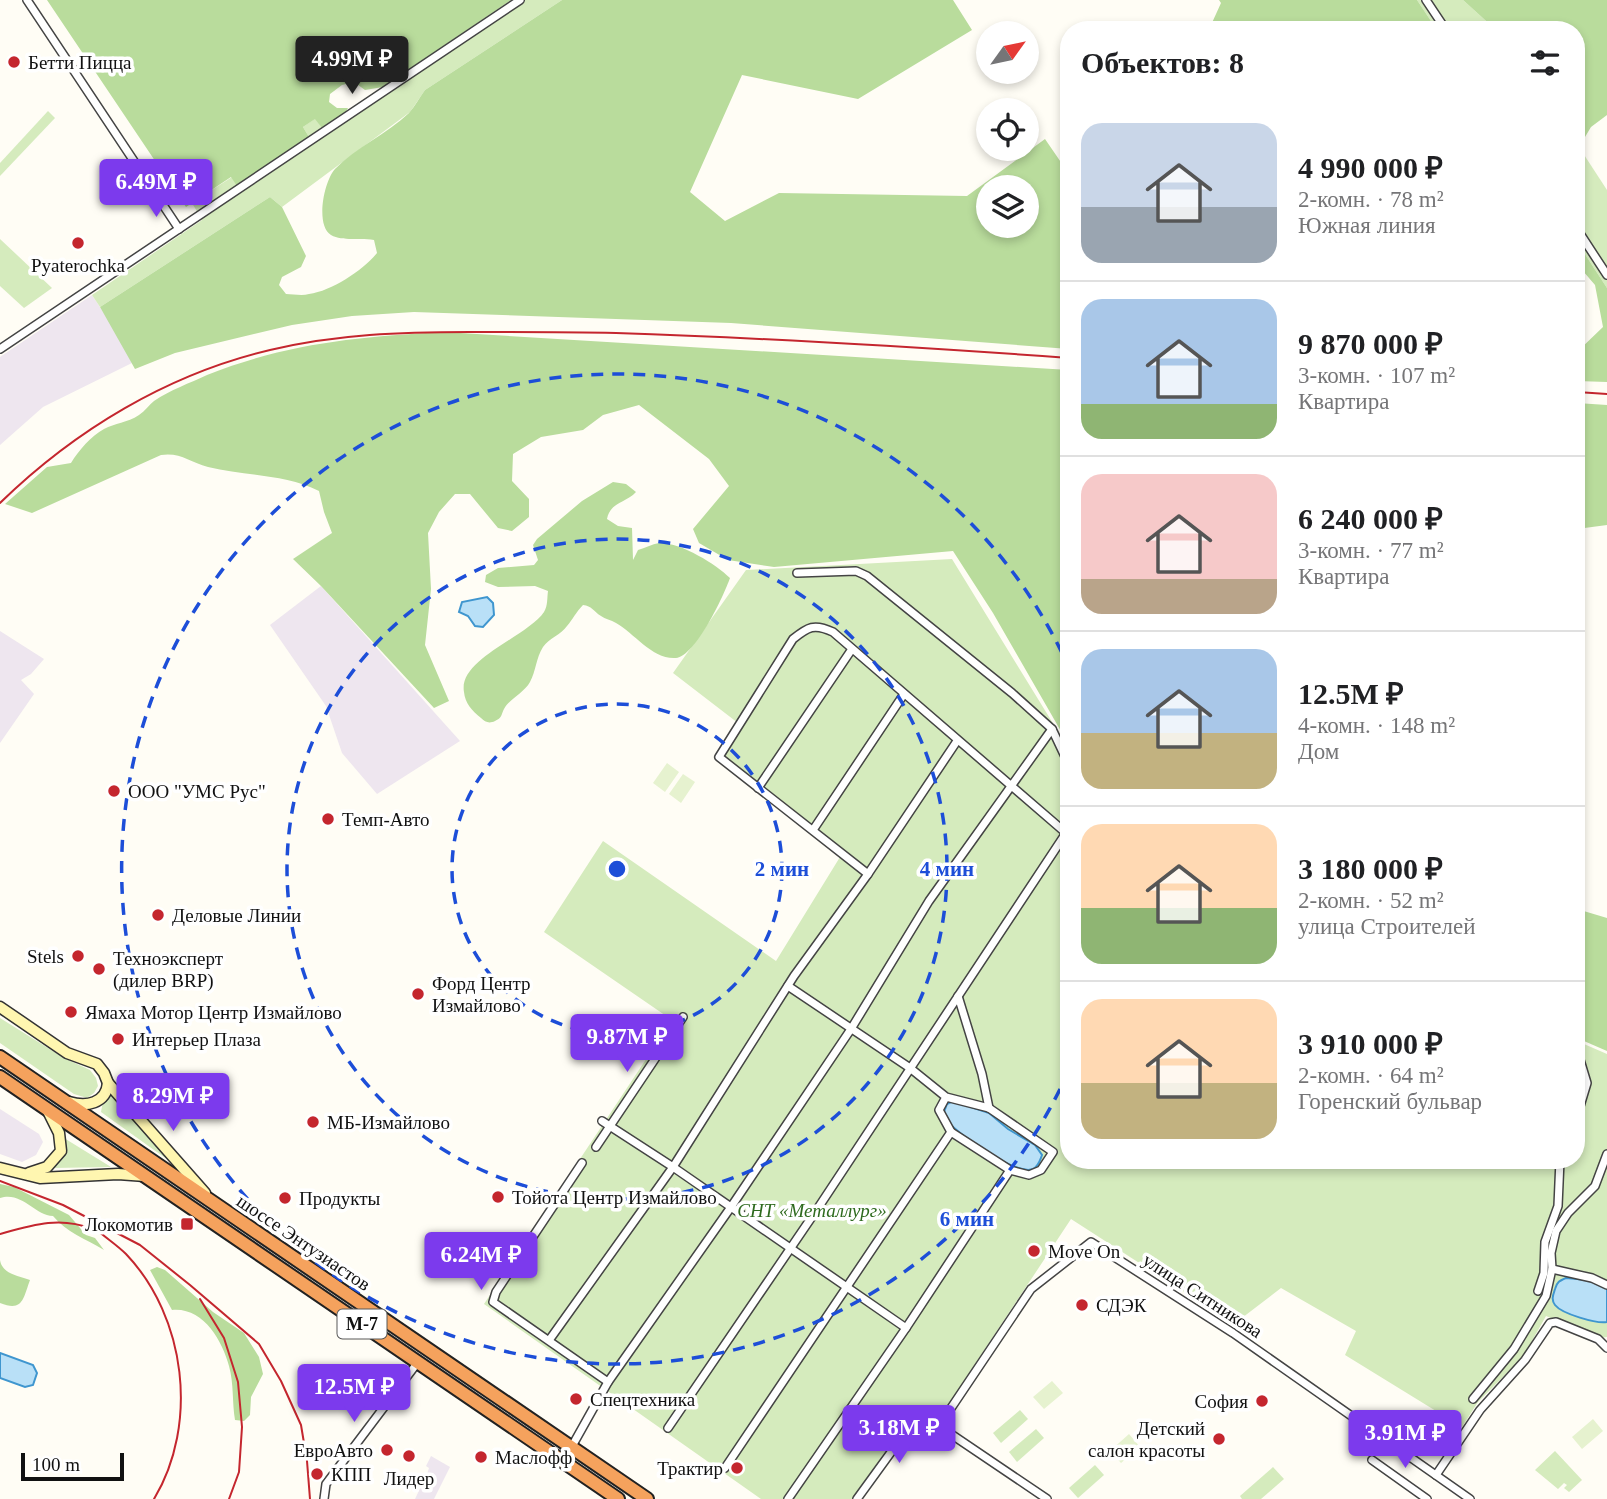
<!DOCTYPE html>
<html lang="ru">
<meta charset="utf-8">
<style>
body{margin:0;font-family:Georgia,serif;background:#f6f6f6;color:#202124;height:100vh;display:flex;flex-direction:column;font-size:26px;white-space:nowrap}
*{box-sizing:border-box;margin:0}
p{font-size:23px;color:#757577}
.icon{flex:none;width:38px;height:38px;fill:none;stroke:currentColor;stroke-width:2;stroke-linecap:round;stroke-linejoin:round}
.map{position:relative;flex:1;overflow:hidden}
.panel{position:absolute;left:1060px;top:21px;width:525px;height:1148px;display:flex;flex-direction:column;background:#fff;border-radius:28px;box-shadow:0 4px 10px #0003}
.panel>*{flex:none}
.needle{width:46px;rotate:57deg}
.controls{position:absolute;left:976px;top:21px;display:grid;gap:14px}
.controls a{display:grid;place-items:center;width:63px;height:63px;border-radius:50%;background:#fff;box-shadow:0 4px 10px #0003;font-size:35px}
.scale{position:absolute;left:21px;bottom:18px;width:103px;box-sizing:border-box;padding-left:7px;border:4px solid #111;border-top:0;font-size:19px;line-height:24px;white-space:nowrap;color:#111;-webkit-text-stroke:5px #fff;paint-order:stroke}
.price{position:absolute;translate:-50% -60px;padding:0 16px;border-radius:7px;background:#7c3aed;color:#fff;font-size:23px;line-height:46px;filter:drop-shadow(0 2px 4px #0008)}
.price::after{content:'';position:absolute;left:50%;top:42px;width:21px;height:16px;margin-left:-10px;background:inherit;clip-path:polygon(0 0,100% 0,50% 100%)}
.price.on{background:#222;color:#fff}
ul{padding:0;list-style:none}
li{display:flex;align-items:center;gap:21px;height:175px;padding:0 21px}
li+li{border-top:2px solid #e0e0e0}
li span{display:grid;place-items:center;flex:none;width:196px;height:140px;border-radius:21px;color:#555}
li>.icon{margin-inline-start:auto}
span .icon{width:84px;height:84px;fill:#fffc;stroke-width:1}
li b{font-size:30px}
h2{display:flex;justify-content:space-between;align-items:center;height:84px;padding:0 21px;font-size:30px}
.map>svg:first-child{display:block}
.industrial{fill:#eee6ef}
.green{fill:#d5ebbd}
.forest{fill:#b9dc9c;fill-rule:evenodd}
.pitch{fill:#e6f2cf}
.water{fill:#b9e0f7;stroke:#3f96cf;stroke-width:2}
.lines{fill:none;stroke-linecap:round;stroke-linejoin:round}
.street-casing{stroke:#444;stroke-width:10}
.secondary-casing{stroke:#333;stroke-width:13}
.highway-casing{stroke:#222;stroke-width:16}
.street{stroke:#fff;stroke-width:7}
.secondary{stroke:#fff6b0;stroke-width:10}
.highway{stroke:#f5a25d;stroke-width:12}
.rail{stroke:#c4262e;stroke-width:2}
.ring{fill:none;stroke:#1d4ed8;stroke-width:3.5;stroke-dasharray:12 9}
.poi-dot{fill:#c4262e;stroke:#fff;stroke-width:2.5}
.labels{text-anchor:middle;stroke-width:7;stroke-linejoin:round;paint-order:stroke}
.shield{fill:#fff;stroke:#585858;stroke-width:2}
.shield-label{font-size:18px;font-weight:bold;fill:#111}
.poi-label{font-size:19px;fill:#111;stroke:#fff;text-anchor:start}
.park-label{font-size:19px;font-style:italic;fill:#2f6b1f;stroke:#fff}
.street-label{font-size:19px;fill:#111;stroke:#fff}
.centre{fill:#1d4ed8;stroke:#fff;stroke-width:3.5}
.ring-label{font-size:21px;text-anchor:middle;font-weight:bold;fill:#1d4ed8;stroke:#fff;stroke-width:7;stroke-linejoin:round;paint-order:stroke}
</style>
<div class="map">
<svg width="1607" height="1499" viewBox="0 0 1607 1499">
<rect width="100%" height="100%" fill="#fffdf5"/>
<g class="industrial">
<path d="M92,295L113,327L132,363L43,407L0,445V357Z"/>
<path d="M321,586L460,741L377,794L342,753L326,706L270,625Z"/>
<path d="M0,631L44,659L31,674L21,680L34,694L0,743Z"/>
<path d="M0,1109L39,1134L43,1142L36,1155L22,1162L0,1154Z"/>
<path d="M431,1456L450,1467L434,1499H415L427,1474L429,1468L426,1466Z"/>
</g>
<g class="green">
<path d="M511,0H562L425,90L410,112L282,207L270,197L100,307L92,295L202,220L192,203L232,177L238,185L309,137L303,127L316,118L322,128Z"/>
<path d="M1417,0H1463L1496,30H1437Z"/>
<path d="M48,111L55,118L0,176V163Z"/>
<path d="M1577,144L1607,190V288L1577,242Z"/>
<path d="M0,239L52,288L24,308L0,286Z"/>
<path d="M952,559L1062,738L1069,754V1160H1577V1041L1607,1054V1337L1599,1338L1546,1316L1523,1357L1478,1402L1462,1427L1345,1355L1356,1331L1281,1288L1234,1324L1071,1219L938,1420L916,1406L853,1499H761L484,1304L672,1020L544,932L603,841L776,961L840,857L714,758L738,723L673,673L746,570Z"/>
<path d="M0,1018L64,1058L90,1070L96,1078L98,1086L94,1093L87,1098L74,1094L0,1043Z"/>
<path d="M112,1091L175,1165L101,1112L103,1101Z"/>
<path d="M64,1138L111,1167L53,1168L63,1151Z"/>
<path d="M1020,1410L1028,1419L1001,1443L993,1433Z"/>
<path d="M1036,1429L1044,1438L1017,1462L1009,1452Z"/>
<path d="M1555,1451L1582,1480L1569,1492L1564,1488L1567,1485L1564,1483L1558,1489L1535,1470Z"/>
<path d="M1095,1465L1104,1475L1078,1498L1069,1488Z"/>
<path d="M1273,1467L1284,1479L1261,1499H1242L1240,1496Z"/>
</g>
<g class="forest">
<path d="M47,0H511L383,87L365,90L354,82L342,85L330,94L329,102L337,108H348L345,113L322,128L315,119L303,127L309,137L237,186L231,177L186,207Z"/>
<path d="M562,0H953L972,30L858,99L742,75L690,192L725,221L779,193L967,196L1045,139L1069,174V349L731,323L414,312L352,316L292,325L175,353L135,369L100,307L270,197L282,207L306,256L301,267L282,277L279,285L286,294C293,294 302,296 309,294C332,291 363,270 377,253L374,240C360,237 343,242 331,235C315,225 324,181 335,169C356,147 387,134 409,113C415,106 420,97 425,90ZM989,187H1027V226H989Z"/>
<path d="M1219,0H1417L1437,30H1204L1211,25L1221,3Z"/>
<path d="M1463,0H1607V115L1591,127L1579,147L1577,144V30H1496Z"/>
<path d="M1577,242L1607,288V382L1577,381V352L1603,327L1595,285L1577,264Z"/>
<path d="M443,332L1069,370V750L1062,730V733L993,613L953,551L774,567L728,560L699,543L693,529L729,486L709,459L639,405L603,415L583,430L541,437L513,454L512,481L529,499V517L512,531L498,528L470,494H455L439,512L428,533L431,589L425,645L449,701L434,708L321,586L293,559L332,533L324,512L319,491C285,474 245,476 208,467C190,462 180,452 161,455L32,513L5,504L47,467L71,463C79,450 91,436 104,429C115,423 127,423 139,415C145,411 149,405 154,401C170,390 190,383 207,375C288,343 357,337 443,332Z"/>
<path d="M1577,403L1607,405V525L1577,529Z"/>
<path d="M613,482L626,484L636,492C626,503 610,502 607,519L618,526L632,528L633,560L638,550C645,548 652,544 659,543C680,542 716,564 730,578C724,595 696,656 676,658C653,660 634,633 616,623C611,620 605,619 601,616C593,611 592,606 583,605C576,612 573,619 567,626C561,635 549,638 543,647C536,658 536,671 530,682C524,693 509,699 504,709C501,715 502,718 495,721C489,724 485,722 481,718C472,711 465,703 464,692C458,659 527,637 544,612C548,606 547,597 548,591L535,586L498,587L485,582L486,575L498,568L534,565L538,560L533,545L537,539L582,501Z"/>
<path d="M1577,909L1607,918V1051L1577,1038Z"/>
<path d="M0,1184L14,1187L69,1215L86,1235L95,1238L104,1250C86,1239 66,1232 53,1216C34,1215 22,1191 0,1198Z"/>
<path d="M0,1260C2,1274 19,1276 30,1280C23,1299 23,1312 0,1303Z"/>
<path d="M157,1267L165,1270L213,1312L244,1333L259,1357L263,1374L251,1397L250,1415L244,1421L235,1420C232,1402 234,1384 229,1366C222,1340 203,1307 172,1310L150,1270Z"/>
</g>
<g class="pitch">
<path d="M667,763L679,772L665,792L653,783Z"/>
<path d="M683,774L695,782L681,803L669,794Z"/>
<path d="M1052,1381L1063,1393L1044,1409L1033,1397Z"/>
<path d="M1593,1419L1603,1431L1582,1449L1572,1437Z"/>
<path d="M1129,1434L1140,1447L1121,1463L1110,1451Z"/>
</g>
<g class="water">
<path d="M487,597L493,603L494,615L483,627L475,626L468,616L459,612L462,602Z"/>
<path d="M953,1101L989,1113L1008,1129L1035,1145L1042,1155C1040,1160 1039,1166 1033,1169C1017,1176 959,1135 948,1122C948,1121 944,1112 944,1112L947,1104Z"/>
<path d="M1566,1278L1588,1280L1607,1287V1322C1597,1324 1562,1314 1555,1305C1551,1300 1553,1295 1555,1289C1557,1282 1559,1281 1566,1278Z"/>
<path d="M0,1353L33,1365L37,1373L33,1385L25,1387L0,1378Z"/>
</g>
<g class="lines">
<defs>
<g id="street">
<path d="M27,0L179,229"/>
<path d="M1426,0L1446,30"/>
<path d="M1577,229L1607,275"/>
<path d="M0,349L520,0"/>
<path d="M797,573L856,571L867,576L1012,693L1052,729L1069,765"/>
<path d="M758,788L852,649"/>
<path d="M813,830L904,694"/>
<path d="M788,986L910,1068L946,1097L939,1110L951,1132L1010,1170L1029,1175L1041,1170L1053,1152L989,1108L946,1097"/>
<path d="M958,996L982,1074L989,1108"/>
<path d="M1577,1050L1587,1083L1577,1116"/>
<path d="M602,1121L673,1167L906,1328"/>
<path d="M596,1147L683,1017"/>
<path d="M582,1163L496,1292L493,1302L608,1382"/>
<path d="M1552,1269L1592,1278L1607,1285"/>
<path d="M1538,1291L1544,1273L1545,1242L1558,1206L1560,1160"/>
<path d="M550,1339L673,1167L794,976L868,874L957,741"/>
<path d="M1473,1399L1514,1349L1546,1296L1552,1269L1551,1253L1556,1231L1568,1213L1595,1186L1607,1154"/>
<path d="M939,1426L1031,1289L1091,1242L1233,1333L1470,1499"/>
<path d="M668,1428L820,1205L1066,833L833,632C814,623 808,627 793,639L719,757L868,874"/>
<path d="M571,1448L608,1382L731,1207L851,1029L929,901L1052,729"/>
<path d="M1372,1460L1427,1499"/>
<path d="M725,1468L951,1132"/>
<path d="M1436,1475L1480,1410L1525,1360L1550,1323L1556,1322L1598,1339L1607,1348"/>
<path d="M324,1499L326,1484L418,1362"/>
<path d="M788,1499L906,1328L1010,1170"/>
<path d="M857,1499L918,1415L939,1426L1047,1499"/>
</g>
<g id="secondary">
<path d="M0,1007L67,1053L97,1064L104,1073L108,1083L205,1193"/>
<path d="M69,1102C86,1107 106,1104 108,1083"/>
<path d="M0,1168L40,1178L118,1174L145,1176"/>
<path d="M29,1173L47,1167L61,1151L59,1133L48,1111"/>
</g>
<g id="highway">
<path d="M0,1057L647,1499"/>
<path d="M0,1077L618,1499"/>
</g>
</defs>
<use href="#street" class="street-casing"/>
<use href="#secondary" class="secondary-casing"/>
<use href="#highway" class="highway-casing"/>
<use href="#street" class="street"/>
<use href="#secondary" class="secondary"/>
<use href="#highway" class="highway"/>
<g class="rail">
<path d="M1577,392L1607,394"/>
<path d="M0,503C75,430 168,374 270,350C337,334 402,332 470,332C519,332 567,332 616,333C767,338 918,347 1069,358"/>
<path d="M0,1181L63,1205L140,1245L190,1285L259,1344L281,1381L301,1425L307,1461L310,1499"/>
<path d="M97,1230C106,1238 117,1245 126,1254C186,1317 199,1424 154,1499"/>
<path d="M0,1234C32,1225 60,1216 92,1229"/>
<path d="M200,1299L224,1338L238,1382L242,1427L239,1472L229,1499"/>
</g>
</g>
<g class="ring">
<circle cx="617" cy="869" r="165"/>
<circle cx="617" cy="869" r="330"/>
<path d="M1069 1070A495 495 0 1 1 1069 668"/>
</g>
<g class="poi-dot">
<circle cx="14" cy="62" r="7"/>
<circle cx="78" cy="243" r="7"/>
<circle cx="114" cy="791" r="7"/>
<circle cx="328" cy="819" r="7"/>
<circle cx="158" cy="915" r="7"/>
<circle cx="78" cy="956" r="7"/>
<circle cx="99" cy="969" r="7"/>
<circle cx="418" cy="994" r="7"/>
<circle cx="71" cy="1012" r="7"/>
<circle cx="118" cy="1039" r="7"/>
<circle cx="313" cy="1122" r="7"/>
<circle cx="498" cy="1197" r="7"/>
<circle cx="285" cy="1198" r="7"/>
<rect x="180" y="1217" width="14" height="14" rx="3.5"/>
<circle cx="1034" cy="1251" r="7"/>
<circle cx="1082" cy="1305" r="7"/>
<circle cx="576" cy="1399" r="7"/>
<circle cx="1262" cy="1401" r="7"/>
<circle cx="1219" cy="1439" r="7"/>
<circle cx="387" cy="1450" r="7"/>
<circle cx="409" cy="1456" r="7"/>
<circle cx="481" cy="1457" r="7"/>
<circle cx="737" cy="1468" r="7"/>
<circle cx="317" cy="1474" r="7"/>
</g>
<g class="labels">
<rect class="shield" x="337.5" y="1309.5" width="49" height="29" rx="5"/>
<g class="shield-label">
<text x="362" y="1330">М-7</text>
</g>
<g class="poi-label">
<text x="28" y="69">Бетти Пицца</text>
<text x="78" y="272" text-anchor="middle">Pyaterochka</text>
<text x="128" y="798">ООО "УМС Рус"</text>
<text x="342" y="826">Темп-Авто</text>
<text x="172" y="922">Деловые Линии</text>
<text x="64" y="963" text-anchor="end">Stels</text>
<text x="113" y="965">Техноэксперт<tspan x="113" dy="22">(дилер BRP)</tspan></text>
<text x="432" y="990">Форд Центр<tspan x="432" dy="22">Измайлово</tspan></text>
<text x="85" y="1019">Ямаха Мотор Центр Измайлово</text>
<text x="132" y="1046">Интерьер Плаза</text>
<text x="327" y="1129">МБ-Измайлово</text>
<text x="512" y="1204">Тойота Центр Измайлово</text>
<text x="299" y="1205">Продукты</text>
<text x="173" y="1231" text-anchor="end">Локомотив</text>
<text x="1048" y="1258">Move On</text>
<text x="1096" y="1312">СДЭК</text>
<text x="590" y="1406">Спецтехника</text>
<text x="1248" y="1408" text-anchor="end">София</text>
<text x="1205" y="1435" text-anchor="end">Детский<tspan x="1205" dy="22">салон красоты</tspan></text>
<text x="373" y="1457" text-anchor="end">ЕвроАвто</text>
<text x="495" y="1464">Маслофф</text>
<text x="723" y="1475" text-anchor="end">Трактир</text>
<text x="331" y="1481">КПП</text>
<text x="409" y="1485" text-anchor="middle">Лидер</text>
</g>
<g class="park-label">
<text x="812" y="1217">СНТ «Металлург»</text>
</g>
<g class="street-label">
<text transform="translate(304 1242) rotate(34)" y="7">шоссе Энтузиастов</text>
<text transform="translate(1203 1295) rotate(33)" y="7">улица Ситникова</text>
</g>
</g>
<circle cx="617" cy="869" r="10" class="centre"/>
<g class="ring-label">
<text x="782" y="876">2 мин</text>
<text x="947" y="876">4 мин</text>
<text x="967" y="1226">6 мин</text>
</g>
</svg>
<div class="controls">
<a><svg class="needle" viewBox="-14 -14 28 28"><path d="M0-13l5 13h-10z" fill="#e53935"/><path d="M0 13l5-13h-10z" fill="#757577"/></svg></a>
<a><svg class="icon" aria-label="locate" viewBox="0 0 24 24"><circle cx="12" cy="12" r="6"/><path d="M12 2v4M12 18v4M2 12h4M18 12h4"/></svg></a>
<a><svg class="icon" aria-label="layers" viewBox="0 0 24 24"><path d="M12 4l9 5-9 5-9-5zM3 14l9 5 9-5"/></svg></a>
</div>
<div class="scale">100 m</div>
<b class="price on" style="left:352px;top:96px">4.99M ₽</b>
<b class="price" style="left:156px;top:219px">6.49M ₽</b>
<b class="price" style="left:627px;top:1074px">9.87M ₽</b>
<b class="price" style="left:173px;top:1133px">8.29M ₽</b>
<b class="price" style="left:481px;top:1292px">6.24M ₽</b>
<b class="price" style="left:354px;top:1424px">12.5M ₽</b>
<b class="price" style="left:899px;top:1465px">3.18M ₽</b>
<b class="price" style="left:1405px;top:1470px">3.91M ₽</b>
<section class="panel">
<h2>Объектов: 8<svg class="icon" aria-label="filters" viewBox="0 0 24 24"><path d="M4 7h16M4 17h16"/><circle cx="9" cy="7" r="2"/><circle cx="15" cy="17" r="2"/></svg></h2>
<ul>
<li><span style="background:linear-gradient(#c9d6e8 60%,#9aa5b1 0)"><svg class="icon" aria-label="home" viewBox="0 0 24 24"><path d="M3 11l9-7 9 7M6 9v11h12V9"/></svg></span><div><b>4 990 000 ₽</b><p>2-комн. · 78 m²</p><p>Южная линия</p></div></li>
<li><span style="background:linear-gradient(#a9c7e8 75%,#8fb573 0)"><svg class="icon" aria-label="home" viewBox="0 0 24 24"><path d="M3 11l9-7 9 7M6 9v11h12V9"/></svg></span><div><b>9 870 000 ₽</b><p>3-комн. · 107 m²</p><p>Квартира</p></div></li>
<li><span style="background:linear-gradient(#f6c9c9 75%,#b9a48a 0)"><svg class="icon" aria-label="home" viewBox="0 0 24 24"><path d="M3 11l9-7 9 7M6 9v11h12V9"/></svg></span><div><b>6 240 000 ₽</b><p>3-комн. · 77 m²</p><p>Квартира</p></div></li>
<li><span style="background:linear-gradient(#a9c7e8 60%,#c2b280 0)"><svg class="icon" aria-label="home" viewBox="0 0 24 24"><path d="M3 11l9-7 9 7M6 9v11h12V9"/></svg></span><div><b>12.5M ₽</b><p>4-комн. · 148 m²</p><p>Дом</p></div></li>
<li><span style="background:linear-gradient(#ffd9b3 60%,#8fb573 0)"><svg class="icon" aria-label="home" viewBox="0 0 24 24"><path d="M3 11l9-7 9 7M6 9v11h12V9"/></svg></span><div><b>3 180 000 ₽</b><p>2-комн. · 52 m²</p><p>улица Строителей</p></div></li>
<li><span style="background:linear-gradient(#ffd9b3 60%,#c2b280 0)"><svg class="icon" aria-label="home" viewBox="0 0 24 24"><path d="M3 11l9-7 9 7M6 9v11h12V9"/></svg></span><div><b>3 910 000 ₽</b><p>2-комн. · 64 m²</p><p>Горенский бульвар</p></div></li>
</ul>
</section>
</div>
